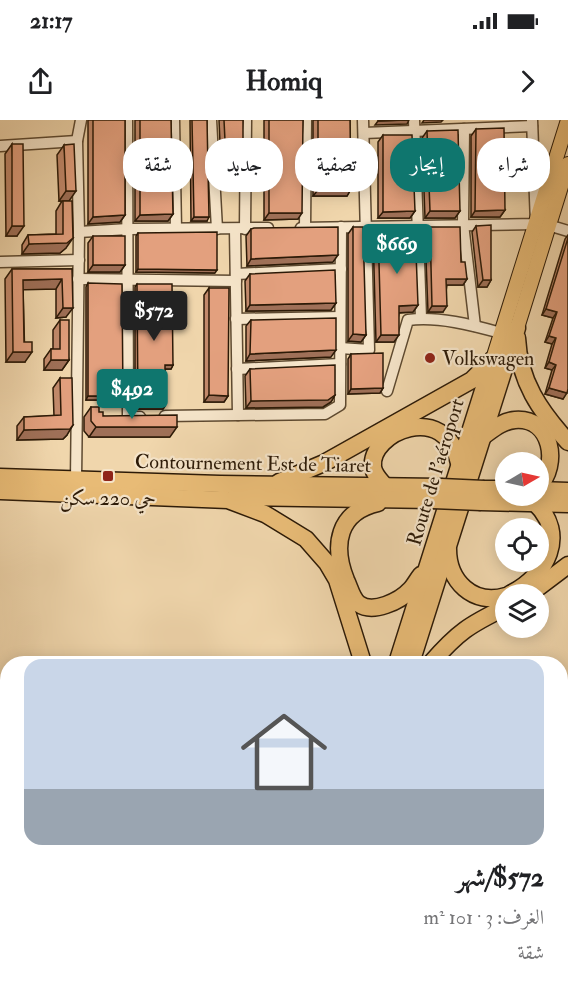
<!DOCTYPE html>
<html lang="ar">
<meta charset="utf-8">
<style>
body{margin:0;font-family:"IM FELL Double Pica",Amiri,serif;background:#f2f2f2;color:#202124;direction:rtl;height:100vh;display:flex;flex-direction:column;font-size:22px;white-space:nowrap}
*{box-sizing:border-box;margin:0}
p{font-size:20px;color:#757577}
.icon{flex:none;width:33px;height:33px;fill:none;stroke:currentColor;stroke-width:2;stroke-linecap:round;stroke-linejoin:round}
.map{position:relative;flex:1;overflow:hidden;direction:ltr}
.side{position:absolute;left:0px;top:536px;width:568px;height:332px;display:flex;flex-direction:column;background:#fff;border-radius:24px 24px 0 0;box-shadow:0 3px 15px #0003;direction:rtl}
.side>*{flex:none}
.guide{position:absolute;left:18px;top:18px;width:532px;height:54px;direction:rtl;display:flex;gap:12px}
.needle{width:39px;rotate:81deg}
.buttons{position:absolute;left:495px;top:332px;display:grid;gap:12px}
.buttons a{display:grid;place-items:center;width:54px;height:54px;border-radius:50%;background:#fff;box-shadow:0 3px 15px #0003;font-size:30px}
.price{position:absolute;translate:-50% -51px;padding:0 14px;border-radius:6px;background:#0f766e;color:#fff;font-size:20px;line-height:39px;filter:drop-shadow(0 2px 3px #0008)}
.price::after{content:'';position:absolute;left:50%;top:36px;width:18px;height:14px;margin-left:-9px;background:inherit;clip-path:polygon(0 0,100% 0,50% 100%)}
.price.active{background:#222;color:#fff}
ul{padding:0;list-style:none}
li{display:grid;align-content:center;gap:12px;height:318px;padding:0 24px}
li+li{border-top:2px solid #e0e0e0}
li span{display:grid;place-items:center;height:186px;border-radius:18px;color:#555}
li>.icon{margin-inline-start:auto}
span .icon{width:108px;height:108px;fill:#fffc;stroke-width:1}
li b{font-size:26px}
.tag{padding:0 21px;border-radius:24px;background:#fff;box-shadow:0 3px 15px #0003;font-size:21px;line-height:54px}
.tag.active{background:#0f766e;color:#fff}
.status{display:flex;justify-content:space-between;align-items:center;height:42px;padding:0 30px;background:#fff;direction:ltr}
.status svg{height:16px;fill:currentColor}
header{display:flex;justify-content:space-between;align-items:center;height:78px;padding:0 24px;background:#fff;font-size:27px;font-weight:800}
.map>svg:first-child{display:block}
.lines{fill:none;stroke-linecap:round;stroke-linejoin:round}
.minor-casing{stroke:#5d4930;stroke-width:13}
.major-casing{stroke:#2c1a07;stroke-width:16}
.highway-casing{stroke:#2c1a07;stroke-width:19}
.minor{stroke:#f5e4c9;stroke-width:10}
.major{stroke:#e8bb76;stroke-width:14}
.highway{stroke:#e8bb76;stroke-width:16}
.highway-bridge-casing{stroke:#2c1a07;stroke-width:19;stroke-linecap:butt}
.highway-bridge{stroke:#e8bb76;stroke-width:16}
.wall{fill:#c38a6c;stroke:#2c1a07;stroke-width:1.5}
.shaded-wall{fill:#9f7058;stroke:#2c1a07;stroke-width:1.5}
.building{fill:#e3a07e;stroke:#2c1a07;stroke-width:1.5}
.poi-dot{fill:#8f2418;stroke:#f5e4c9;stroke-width:2}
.labels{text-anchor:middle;stroke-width:4.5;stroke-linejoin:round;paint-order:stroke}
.poi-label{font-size:20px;fill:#2c1a07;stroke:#f5e4c9;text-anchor:start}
.street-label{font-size:20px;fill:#2c1a07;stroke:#f5e4c9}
</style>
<div class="status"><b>21:17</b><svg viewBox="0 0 49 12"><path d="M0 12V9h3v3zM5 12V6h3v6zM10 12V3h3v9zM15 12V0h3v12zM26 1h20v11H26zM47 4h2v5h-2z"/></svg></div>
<header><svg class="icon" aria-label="forward" viewBox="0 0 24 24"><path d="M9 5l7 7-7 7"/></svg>Homiq<svg class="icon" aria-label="share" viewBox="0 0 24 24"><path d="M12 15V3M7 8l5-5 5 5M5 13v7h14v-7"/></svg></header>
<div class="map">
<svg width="568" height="866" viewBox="0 0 568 866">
<rect width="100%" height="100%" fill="#f0d6ac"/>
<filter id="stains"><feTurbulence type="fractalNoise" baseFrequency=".00333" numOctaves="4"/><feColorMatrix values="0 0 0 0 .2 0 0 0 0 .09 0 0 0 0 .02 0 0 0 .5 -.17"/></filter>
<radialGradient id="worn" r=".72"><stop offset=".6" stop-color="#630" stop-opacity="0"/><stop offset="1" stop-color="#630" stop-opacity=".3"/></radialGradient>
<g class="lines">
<defs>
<g id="minor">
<path d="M127,0L128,297H140"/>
<path d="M174,0L176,109"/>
<path d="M211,0L217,109"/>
<path d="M414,0L421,198"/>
<path d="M464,9L463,104L475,206"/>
<path d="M364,13L532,6"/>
<path d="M0,26L77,21"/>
<path d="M548,105L568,111"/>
<path d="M301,108L536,104L532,0"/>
<path d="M305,108L306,0"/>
<path d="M235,109L238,295"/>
<path d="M245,109L246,0"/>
<path d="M79,112L128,109L268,108"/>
<path d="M0,142L79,140"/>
<path d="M236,154L341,149"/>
<path d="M78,159L236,161"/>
<path d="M236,199L340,197"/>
<path d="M340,228L369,230L363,0"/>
<path d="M237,249L340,244"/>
<path d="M387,271L408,200C438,196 472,205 501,213"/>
<path d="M165,296L325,294L340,285L341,107"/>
<path d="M76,359L79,112L77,21L81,0"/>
<path d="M535,866L568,860"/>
</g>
<g id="major">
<path d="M517,208L568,44"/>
<path d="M493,239L568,0"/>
</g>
<g id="highway">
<path d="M517,218C519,261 540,291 568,322"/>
<path d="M482,317C492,310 502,301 515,300C552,297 560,345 538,367"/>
<path d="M0,357L220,364L441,367"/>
<path d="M279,362L324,343L472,260L490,242"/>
<path d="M385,366C380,360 374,355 373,347C369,312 446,280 459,343"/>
<path d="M484,369H506"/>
<path d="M538,370L568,371"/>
<path d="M0,371L228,380L265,394L306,419L327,443L337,460L363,543"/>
<path d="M235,377L433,380"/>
<path d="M481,382L568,384"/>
<path d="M378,383C338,392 332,425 346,460C350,468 352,479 359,484C373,494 400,481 410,470C414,466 417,460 421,455"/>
<path d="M448,429C448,461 473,486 506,476"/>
<path d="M539,467L568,445"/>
<path d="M510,474C547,456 568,414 535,383"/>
<path d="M397,543L493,239"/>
<path d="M411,543L517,208"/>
<path d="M431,543C458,512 469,505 506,487"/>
<path d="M304,866L306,860"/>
</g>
</defs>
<use href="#minor" class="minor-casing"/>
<use href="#major" class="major-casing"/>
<use href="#highway" class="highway-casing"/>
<use href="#minor" class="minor"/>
<use href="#major" class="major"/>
<use href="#highway" class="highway"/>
<defs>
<g id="highway-bridge">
<path d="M441,367L484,369"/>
<path d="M433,380L481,382"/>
</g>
</defs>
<use href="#highway-bridge" class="highway-bridge-casing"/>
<use href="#highway-bridge" class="highway-bridge"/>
</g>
<g class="wall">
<path d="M88,0H125V95L120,102L88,104Z"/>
<path d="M135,0H171L173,94L168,101H135Z"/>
<path d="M190,0H207V101H191Z"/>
<path d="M219,0H243L238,68H222Z"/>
<path d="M264,0H303L298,99L264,100Z"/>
<path d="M313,0H350L351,69L347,76H313Z"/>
<path d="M476,9L505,90L500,97H471V16Z"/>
<path d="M427,11L460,91L455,98H425L422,18Z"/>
<path d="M383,15L415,91L410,98H378V22Z"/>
<path d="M12,24L17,116H6L5,34Z"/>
<path d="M64,25L69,81L66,128L60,133L22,134V125L28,115L56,114V91L62,81H59L57,35Z"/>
<path d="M476,106L491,160L487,167H478L472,112Z"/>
<path d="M353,107L366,215L361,222L348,221V114Z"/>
<path d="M378,107L418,185L413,192L399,193L394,222H376L373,113Z"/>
<path d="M430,107L461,142L467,159L463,165H447L443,192H428L425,113Z"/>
<path d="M251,109L333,142L247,146L246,116Z"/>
<path d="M138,113L215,153L136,152V116Z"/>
<path d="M568,115V269L563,279L545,274L552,250L545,248L552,224L545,222L553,198L542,195L565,119Z"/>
<path d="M93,116L125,145L120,152H88V123Z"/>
<path d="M12,149H72L66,197L56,198V169H23L25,242H6L5,159Z"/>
<path d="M250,154L336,183L331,190L246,191L245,161Z"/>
<path d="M88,163L123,276L120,280H86V167Z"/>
<path d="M137,164L173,245L171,249H165V286L163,289H135V167Z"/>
<path d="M209,168L228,276L224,282H204V175Z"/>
<path d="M60,200L69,240L62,250H44V239L51,229H53V210Z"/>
<path d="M251,200L331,237L246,241V206Z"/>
<path d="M351,234L383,268L380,273L348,274V239Z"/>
<path d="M250,249L335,275L331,282L323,287L246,288L245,256Z"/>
<path d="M60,258L67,315L63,319L17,320V306L24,297L54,296L53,268Z"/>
<path d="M91,287L103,296L170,317H89L84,311V297Z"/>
</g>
<g class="shaded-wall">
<path d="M409,0L407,4L375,5L378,1Z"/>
<path d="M424,0H443L441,2L422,3Z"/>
<path d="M227,62H243L238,68H222Z"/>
<path d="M351,69L347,76H313L318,70Z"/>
<path d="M66,71H76L69,81H59Z"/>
<path d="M505,90L500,97H471L475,91Z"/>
<path d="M415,91L410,98H378L383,92Z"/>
<path d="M430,91H460L455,98H425Z"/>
<path d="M269,93H302L298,99L264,100Z"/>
<path d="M173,94L168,101H135L140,95Z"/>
<path d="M125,95L120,102L88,104L93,97Z"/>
<path d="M194,97H209L207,101H191Z"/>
<path d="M12,106H24L17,116H6Z"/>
<path d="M73,118L66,128L60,133L22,134L29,124Z"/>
<path d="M338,135L333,142L247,146L251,139Z"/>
<path d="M93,145H125L120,152H88Z"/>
<path d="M138,149L217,150L215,153L136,152Z"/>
<path d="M62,159L56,169L16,170L23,160Z"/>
<path d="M446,159H467L463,165H442Z"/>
<path d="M483,160H491L487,167H478Z"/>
<path d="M336,183L331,190L246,191L250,185Z"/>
<path d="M418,185L413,192L395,193L399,186Z"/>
<path d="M432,186H447L443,192H428Z"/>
<path d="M63,188H73L66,197L56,198Z"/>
<path d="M546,189L557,192L553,198L542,195Z"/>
<path d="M353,214L366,215L361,222L348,221Z"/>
<path d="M381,215H399L394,222H376Z"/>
<path d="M549,216L556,218L552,224L545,222Z"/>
<path d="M336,230L331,237L246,241L250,234Z"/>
<path d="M13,232H32L25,242H6Z"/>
<path d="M51,240H69L62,250H44Z"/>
<path d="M549,242L556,245L552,250L545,248Z"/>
<path d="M165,245H173L171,249H163Z"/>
<path d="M383,268L380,273L348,274L351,269Z"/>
<path d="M549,268L567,273L563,279L545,274Z"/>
<path d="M209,275L228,276L224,282H204Z"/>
<path d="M335,275L331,282L323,287L246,288L251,281Z"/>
<path d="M88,276H123L120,280H86Z"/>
<path d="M138,286H165L163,289H135Z"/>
<path d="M73,305L67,315L63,319L17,320L24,310Z"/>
<path d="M96,307H177L170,317H89Z"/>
</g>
<g class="building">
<path d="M93,0H125V95L93,97Z"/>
<path d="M140,0H171L173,94L140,95Z"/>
<path d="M192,0H207L209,97H194Z"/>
<path d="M224,0H243V62H227Z"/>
<path d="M269,0H303L302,93H269Z"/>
<path d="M318,0H350L351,69L318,70Z"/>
<path d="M378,0H403L378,1Z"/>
<path d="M504,8L505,90L475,91L476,9Z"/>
<path d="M458,10L460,91H430L427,11Z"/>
<path d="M383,15H412L415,91L383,92Z"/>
<path d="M12,24H23L24,106H12Z"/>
<path d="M74,24L76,71H66L64,25Z"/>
<path d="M63,81H72L73,118L67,123L29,124L28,115L63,114Z"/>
<path d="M491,105V160H483L476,106Z"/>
<path d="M415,106L418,185L399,186V215H381L378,107Z"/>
<path d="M338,107V135L251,139V109L254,108Z"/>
<path d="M353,107H363L366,215L353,214Z"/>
<path d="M430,107H460L461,142H465L467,159H446L447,186H432Z"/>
<path d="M217,112V150L138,149V113Z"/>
<rect x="93" y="116" width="32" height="29"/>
<path d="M568,118V269L567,273L549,268L556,245L549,242L556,218L549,216L557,192L546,189Z"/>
<path d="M12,149H72L73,188H63L62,159L23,160L24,222H32V232H13Z"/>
<path d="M335,150L336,183L250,185V154Z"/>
<path d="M88,163L122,164L123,276H88Z"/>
<path d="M137,164H172L173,245H165V286H138Z"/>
<path d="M209,168H229L228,276L209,275Z"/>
<path d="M336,198V230L250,234L251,200Z"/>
<path d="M60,200H69V240H51V229H60Z"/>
<path d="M383,233V268L351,269V234Z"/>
<path d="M335,245V275L328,280L251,281L250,249Z"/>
<path d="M60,258H72L73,305L70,309L24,310V297L61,295Z"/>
<path d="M91,287H99V292H103V296L177,295V307H96L91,301Z"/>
</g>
<g class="poi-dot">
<circle cx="430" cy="238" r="6"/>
<rect x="102" y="350" width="12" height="12" rx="3"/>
</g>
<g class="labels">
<g class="poi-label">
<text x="442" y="245">Volkswagen</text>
<text x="108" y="385" text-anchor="middle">حي 220 سكن</text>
</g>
<g class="street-label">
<text transform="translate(253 343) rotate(1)" y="7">Contournement Est de Tiaret</text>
<text transform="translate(435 352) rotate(-73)" y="7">Route de l'aéroport</text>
</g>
</g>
<rect width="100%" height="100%" filter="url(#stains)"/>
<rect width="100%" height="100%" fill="url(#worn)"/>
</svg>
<div class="buttons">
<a><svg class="needle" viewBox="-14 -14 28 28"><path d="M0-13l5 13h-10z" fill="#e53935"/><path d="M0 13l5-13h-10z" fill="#757577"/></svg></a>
<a><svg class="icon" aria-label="locate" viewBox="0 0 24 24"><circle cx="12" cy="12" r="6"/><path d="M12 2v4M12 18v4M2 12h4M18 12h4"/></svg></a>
<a><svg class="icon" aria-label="layers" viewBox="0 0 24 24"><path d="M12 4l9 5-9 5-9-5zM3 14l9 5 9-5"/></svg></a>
</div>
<b class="price" style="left:397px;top:155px">$669</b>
<b class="price active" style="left:154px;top:222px">$572</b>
<b class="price" style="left:132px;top:300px">$492</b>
<div class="guide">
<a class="tag">شراء</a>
<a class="tag active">إيجار</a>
<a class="tag">تصفية</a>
<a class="tag">جديد</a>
<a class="tag">شقة</a>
</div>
<section class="side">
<ul>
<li><span style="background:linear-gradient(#c9d6e8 70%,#9aa5b1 0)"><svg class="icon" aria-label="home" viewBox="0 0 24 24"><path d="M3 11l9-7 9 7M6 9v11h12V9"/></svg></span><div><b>$572/شهر</b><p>الغرف: 3 · 101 m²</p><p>شقة</p></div></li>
</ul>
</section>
</div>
